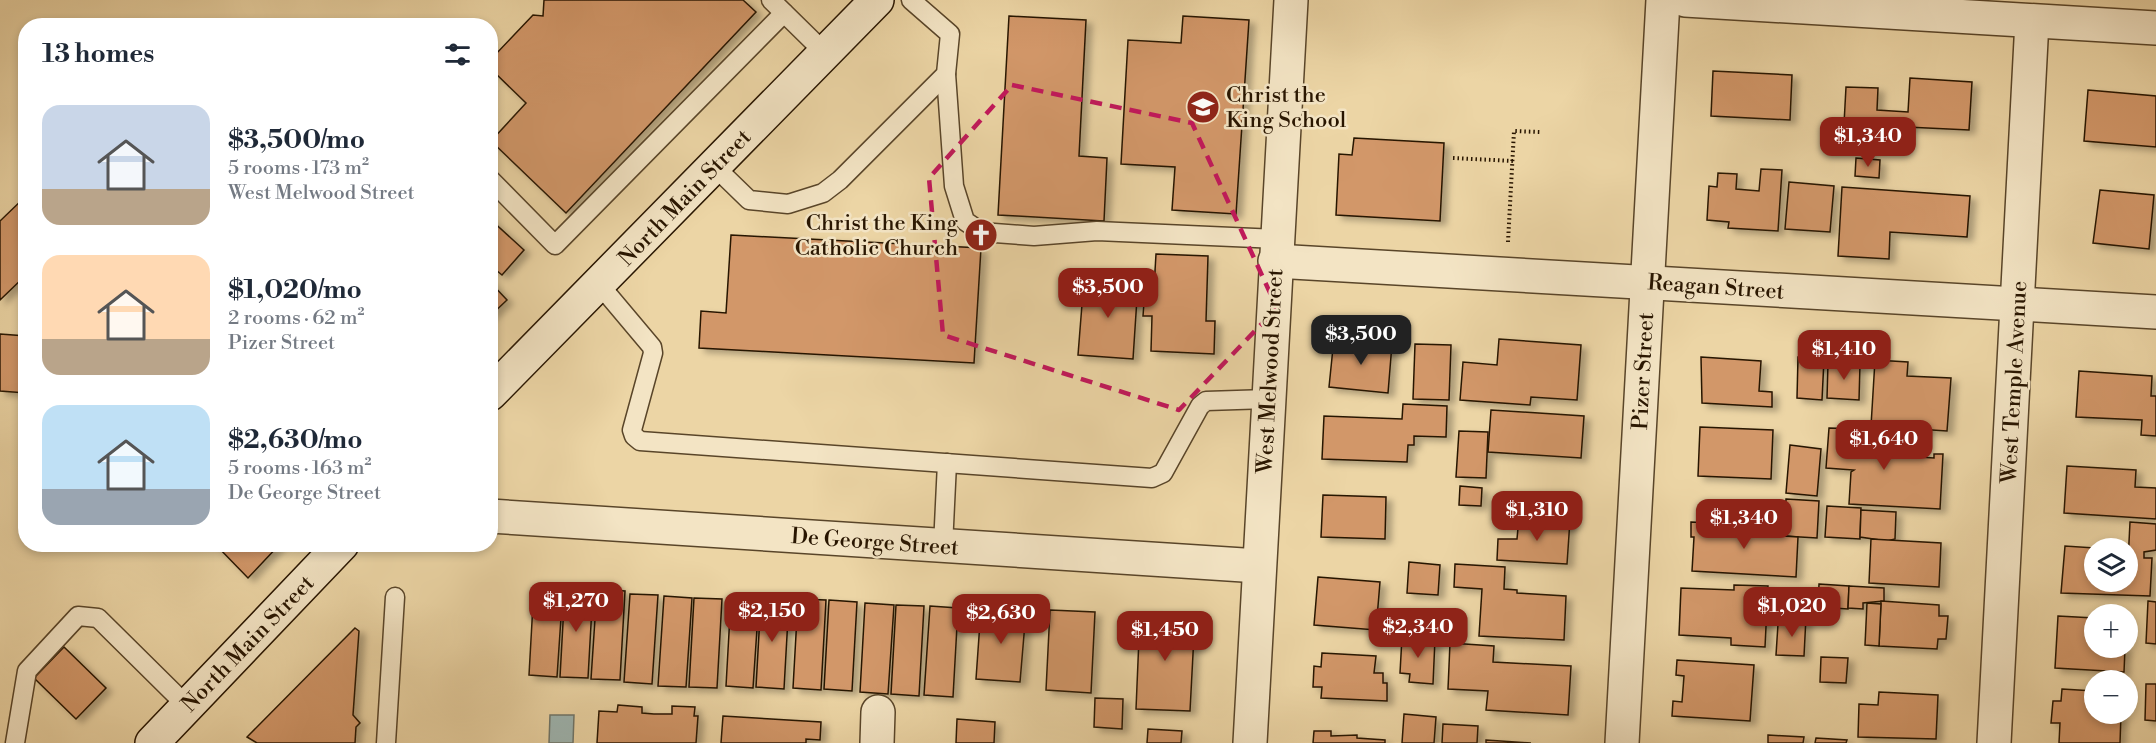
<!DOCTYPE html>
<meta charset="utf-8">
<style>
body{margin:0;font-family:"Libre Bodoni",serif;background:#f6f6f7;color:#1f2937;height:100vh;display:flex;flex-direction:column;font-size:22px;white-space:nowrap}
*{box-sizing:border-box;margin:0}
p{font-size:20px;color:#747a83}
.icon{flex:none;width:33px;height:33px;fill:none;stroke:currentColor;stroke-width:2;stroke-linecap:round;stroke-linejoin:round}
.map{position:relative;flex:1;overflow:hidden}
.sheet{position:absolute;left:18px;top:18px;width:480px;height:534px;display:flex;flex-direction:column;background:#fff;border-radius:24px;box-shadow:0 3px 9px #0003}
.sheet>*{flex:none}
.fabs{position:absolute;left:2084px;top:538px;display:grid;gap:12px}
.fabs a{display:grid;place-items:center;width:54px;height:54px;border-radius:50%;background:#fff;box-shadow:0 3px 9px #0003;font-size:30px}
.price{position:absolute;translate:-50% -51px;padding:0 14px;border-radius:12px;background:#8f2418;color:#fff;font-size:20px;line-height:39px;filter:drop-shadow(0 2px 3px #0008)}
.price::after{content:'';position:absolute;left:50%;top:36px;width:18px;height:14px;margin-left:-9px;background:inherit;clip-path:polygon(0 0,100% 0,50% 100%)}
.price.current{background:#222;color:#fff}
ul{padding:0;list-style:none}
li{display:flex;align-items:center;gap:18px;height:150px;padding:0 24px}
li span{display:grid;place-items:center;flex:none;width:168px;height:120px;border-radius:18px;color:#555}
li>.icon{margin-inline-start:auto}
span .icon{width:72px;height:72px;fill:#fffc;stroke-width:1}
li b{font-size:26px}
h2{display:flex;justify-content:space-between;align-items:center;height:72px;padding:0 24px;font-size:26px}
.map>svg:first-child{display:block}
.water{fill:#9eb6b2;stroke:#6f766b;stroke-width:1.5}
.building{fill:#d29769;stroke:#281500;stroke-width:1.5;filter:url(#shadow)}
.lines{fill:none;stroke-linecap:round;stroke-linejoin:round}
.lane-casing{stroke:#594529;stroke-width:21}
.street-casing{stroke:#594529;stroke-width:36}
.secondary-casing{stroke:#281500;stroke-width:36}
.path{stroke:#281500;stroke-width:4;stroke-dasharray:1.5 3;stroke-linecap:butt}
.lane{stroke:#f3e4c4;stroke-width:18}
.street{stroke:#f3e4c4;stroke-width:33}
.secondary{stroke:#f3e4c4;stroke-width:33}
.marked{fill:none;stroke:#c2185b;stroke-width:4.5;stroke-dasharray:12 8;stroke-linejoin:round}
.labels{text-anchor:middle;stroke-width:5;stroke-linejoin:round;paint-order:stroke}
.poi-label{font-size:22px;fill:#281500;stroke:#f3e4c4;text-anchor:start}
.street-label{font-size:22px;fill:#281500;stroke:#f3e4c4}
</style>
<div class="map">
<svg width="2156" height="743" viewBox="0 0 2156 743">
<defs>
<filter id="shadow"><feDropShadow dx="6" dy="4" stdDeviation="3" flood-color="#0004"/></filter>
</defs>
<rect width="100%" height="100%" fill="#ecd5a5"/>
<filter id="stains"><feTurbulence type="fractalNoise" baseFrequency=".00333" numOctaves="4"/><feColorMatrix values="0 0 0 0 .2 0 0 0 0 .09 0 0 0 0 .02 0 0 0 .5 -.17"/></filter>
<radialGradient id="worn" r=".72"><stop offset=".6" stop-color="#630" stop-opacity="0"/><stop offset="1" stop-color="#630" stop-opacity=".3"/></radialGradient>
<path class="water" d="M550,715H574L573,743H549Z"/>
<g class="building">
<path d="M544,0H743L756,12L566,213L491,141L526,103L494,72V56L533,15L543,16Z"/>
<path d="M1009,16L1086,20L1079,156L1107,158L1104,221L998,215Z"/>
<path d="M1183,16L1249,20L1236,214L1172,210L1175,167L1121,164L1128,40L1181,43Z"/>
<path d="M1713,71L1792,75L1790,120L1711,116Z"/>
<path d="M1910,78L1972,82L1969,130L1844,124L1846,87L1878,88L1877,110L1908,112Z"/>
<path d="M2088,90L2156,96V147L2084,141Z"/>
<path d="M1354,138L1444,143L1440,221L1336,215L1339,154L1352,155Z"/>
<path d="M1856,158L1880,160L1879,178L1855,176Z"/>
<path d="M1761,169L1782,170L1778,231L1728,228L1729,222L1707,220L1709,186L1717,187L1718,173L1737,174L1736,189L1759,191Z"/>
<path d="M1789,182L1834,186L1830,232L1785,229Z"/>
<path d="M1842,187L1970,196L1967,237L1890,232L1889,259L1838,256Z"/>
<path d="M2100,190L2154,195L2149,249L2093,243Z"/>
<path d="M26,196V275L0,300V221Z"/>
<path d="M490,219L524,250L502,275L490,265Z"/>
<path d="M731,235L981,248L974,363L699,348L701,311L726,313Z"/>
<path d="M1156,254L1208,256L1206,321H1215L1214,354L1151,351L1152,316H1143L1145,288H1154Z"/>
<path d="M1084,279L1138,283L1133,359L1078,355Z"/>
<path d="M490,282L507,300L490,316Z"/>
<path d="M0,334L26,336V393L0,391Z"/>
<path d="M1334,338L1392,344L1388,393L1329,387Z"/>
<path d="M1499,339L1581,345L1577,400L1531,397L1530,405L1460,400L1463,362L1497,365Z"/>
<path d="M1415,344L1451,345L1449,400L1413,399Z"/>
<path d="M1701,357L1761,361L1759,391L1772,392V407L1702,403Z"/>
<path d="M1798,357L1824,359L1822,400L1797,398Z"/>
<path d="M1875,360L1908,362L1907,376L1951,378L1947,431L1871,426Z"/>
<path d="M1828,363L1860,364L1859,400L1827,398Z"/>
<path d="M2079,371L2152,376L2151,396H2156V436L2141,435L2142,420L2076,417Z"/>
<path d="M1403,404L1447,406L1446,437L1414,436V445H1408L1407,462L1322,459L1324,416L1402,419Z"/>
<path d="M1491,410L1584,416L1581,458L1488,452Z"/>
<path d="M1700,427L1773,430L1771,479L1698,476Z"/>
<path d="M1829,428L1890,430L1888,455L1934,458V454H1943L1940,509L1849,504L1851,472L1854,470L1826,468Z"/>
<path d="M1459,431L1488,432L1486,478L1456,477Z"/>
<path d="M1790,445L1821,449L1817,496L1786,493Z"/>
<path d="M2067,466L2136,470L2135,487L2156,488V519L2064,513Z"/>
<path d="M1460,486L1482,488L1481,506L1459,505Z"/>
<path d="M1323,495L1386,497L1385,539L1321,537Z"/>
<path d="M1786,499L1819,501L1817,538L1784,536Z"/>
<path d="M1827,506L1861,508L1860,539L1825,537Z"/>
<path d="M1861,510L1896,512L1895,539L1887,541L1860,537Z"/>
<path d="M1519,517L1570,520L1567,564L1497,560L1498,539H1517Z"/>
<path d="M1691,522L1784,527V536L1798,537L1796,577L1692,571L1694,537H1691Z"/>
<path d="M2130,522L2156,524V550L2144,552V558H2152L2150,596L2061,593L2065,546L2110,549H2094V582H2127Z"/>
<path d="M1871,539L1941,543L1939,587L1869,583Z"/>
<path d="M215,544H280L248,578Z"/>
<path d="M1409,562L1440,565L1438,595L1407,593Z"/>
<path d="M1455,564L1505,567L1504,589L1517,590V593L1566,596L1564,640L1479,636L1482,589L1454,587Z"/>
<path d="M1318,577L1380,582L1376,630L1314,625Z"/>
<path d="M1819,584L1849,586L1848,609L1818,607Z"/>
<path d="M1734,585L1768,586L1765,647L1731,645V638L1679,635L1681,588L1734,590Z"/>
<path d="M534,586L563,588L557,677L529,675Z"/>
<path d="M1849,586L1884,588V601L1863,603V609L1848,608Z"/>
<path d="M565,587L593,589L588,678L560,677Z"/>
<path d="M597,589L625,591L620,680L591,679Z"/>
<path d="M630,594L658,595L652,684L624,682Z"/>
<path d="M664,596L692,598L686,687L658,686Z"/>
<path d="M731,597L759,599L753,688L726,686Z"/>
<path d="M694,598L722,599L717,688L689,687Z"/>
<path d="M761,598L789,600L784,689L756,687Z"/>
<path d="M798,599L826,600L821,690L793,688Z"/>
<path d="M829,600L857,602L852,691L824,689Z"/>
<path d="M1881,601L1939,605V616H1948L1946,639H1938L1937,649L1879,646Z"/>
<path d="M2148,601L2156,602V644L2146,643Z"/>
<path d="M865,603L894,605L888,694L860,692Z"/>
<path d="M1867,603L1881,604L1879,646L1865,645Z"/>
<path d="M896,605L924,606L919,696L891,694Z"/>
<path d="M930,606L958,608L953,697L924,695Z"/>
<path d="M981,608L1026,611L1020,682L976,679Z"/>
<path d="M1050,610L1095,612L1091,693L1046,690Z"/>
<path d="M1140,614L1195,616L1190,711L1136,709Z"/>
<path d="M1797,616L1806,617L1804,656L1776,655L1778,624L1796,625Z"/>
<path d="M2058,616L2094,618V648H2125L2124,672L2055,668Z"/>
<path d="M355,628L359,631L353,715L360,723L356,727L355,743H257L247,737Z"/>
<path d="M1402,637L1435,639L1433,684L1409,682L1410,674L1400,673Z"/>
<path d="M1450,643L1494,646L1493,662L1571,666L1568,715L1486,710L1488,691L1448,689Z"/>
<path d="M64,647L106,688L76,719L34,678Z"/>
<path d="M1322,653L1376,656L1374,673H1383V683H1387V701L1321,698L1322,687H1313L1314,666L1321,667Z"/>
<path d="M1821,657L1848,658L1846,683L1820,682Z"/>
<path d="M1677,660L1754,665L1750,721L1672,716L1673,701L1682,702L1684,676L1676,675Z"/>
<path d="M2146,684H2156V721L2145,720Z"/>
<path d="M2062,689L2094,691V714H2121L2120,743H2059L2060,723H2051L2053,701H2061Z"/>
<path d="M1879,692L1938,695L1936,739L1858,737L1859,704L1878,705Z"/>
<path d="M1095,698L1123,699L1122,729L1094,727Z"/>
<path d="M618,705L642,707V713L654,714H672V706L695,707L694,716H698L696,743H597L599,711L617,712Z"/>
<path d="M1404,714L1436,717L1434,743H1402Z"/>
<path d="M723,716L821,722L820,740L806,739V743H721Z"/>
<path d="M957,719L995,722L994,743H956Z"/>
<path d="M1443,724L1478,726L1477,743H1442Z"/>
<path d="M1148,729L1182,731L1181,743H1147Z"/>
<path d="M1314,731H1331V736L1357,735V738L1385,740V743H1313Z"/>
<path d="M1768,735L1804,737L1803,743H1768Z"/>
<path d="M1816,738L1847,740L1846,743H1815Z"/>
<path d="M1486,740L1531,743H1486Z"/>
</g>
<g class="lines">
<defs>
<g id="lane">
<path d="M771,0L825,53"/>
<path d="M946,74L954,186L965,221L981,232L1034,236L1097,231L1277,239"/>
<path d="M714,166L749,200L788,204L823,193L840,180L946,74L950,34L911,0"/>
<path d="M490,179L555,245L784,13"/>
<path d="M599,284L652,347L653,353L632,430L634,436L640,441L1152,478L1163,473L1200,406L1206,401L1268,399"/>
<path d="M943,546L947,463"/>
<path d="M15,743L27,671L78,616L98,618L187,706"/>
<path d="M386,743L395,597"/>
</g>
<g id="street">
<path d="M1685,0L2156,28"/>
<path d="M1275,261L2156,312"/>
<path d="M490,516L1259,566"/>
<path d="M877,743L878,712"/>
<path d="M1250,743L1291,0"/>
<path d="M1622,743L1663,0"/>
<path d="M1994,743L2032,21"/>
</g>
<g id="secondary">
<path d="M490,394L877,0"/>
<path d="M152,743L342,544"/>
</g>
</defs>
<use href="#lane" class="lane-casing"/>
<use href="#street" class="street-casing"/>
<use href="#secondary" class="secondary-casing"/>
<g class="path">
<path d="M1453,158L1513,161"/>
<path d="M1508,242L1514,131L1540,132"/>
</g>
<use href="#lane" class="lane"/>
<use href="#street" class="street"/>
<use href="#secondary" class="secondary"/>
</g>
<path class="marked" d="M1012,85L1192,123L1277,308L1179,410L943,335L929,178Z"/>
<defs>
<symbol id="school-disc" viewBox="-11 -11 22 22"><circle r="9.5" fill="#8f2418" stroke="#f3e4c4"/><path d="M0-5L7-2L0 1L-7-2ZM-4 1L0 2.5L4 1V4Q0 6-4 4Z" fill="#fff"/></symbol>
<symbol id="church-disc" viewBox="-11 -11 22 22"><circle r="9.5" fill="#8f2418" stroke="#f3e4c4"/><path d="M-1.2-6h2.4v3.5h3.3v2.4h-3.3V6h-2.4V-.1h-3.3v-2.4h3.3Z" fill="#fff"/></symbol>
</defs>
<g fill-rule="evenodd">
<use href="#school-disc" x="1184" y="88" width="38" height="38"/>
<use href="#church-disc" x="962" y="216" width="38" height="38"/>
</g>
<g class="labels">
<g class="poi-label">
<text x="1226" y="102">Christ the<tspan x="1226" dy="25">King School</tspan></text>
<text x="958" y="230" text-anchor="end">Christ the King<tspan x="958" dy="25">Catholic Church</tspan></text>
</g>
<g class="street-label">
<text transform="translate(684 197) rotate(-46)" y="8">North Main Street</text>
<text transform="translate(1716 286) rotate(4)" y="8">Reagan Street</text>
<text transform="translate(1269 371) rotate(-87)" y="8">West Melwood Street</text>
<text transform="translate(1642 371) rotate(-87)" y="8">Pizer Street</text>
<text transform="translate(2013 382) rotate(-87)" y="8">West Temple Avenue</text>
<text transform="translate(875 541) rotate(4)" y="8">De George Street</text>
<text transform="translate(247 643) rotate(-46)" y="8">North Main Street</text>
</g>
</g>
<rect width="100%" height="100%" filter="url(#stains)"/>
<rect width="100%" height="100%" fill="url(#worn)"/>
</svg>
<div class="fabs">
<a><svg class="icon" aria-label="layers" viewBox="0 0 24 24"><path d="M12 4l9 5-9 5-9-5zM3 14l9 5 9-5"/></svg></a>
<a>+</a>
<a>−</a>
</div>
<b class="price" style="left:1868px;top:168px">$1,340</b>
<b class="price" style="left:1108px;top:319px">$3,500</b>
<b class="price current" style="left:1361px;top:366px">$3,500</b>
<b class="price" style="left:1844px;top:381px">$1,410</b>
<b class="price" style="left:1884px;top:471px">$1,640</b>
<b class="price" style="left:1537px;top:542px">$1,310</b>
<b class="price" style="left:1744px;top:550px">$1,340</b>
<b class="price" style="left:576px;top:633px">$1,270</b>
<b class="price" style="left:1792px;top:638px">$1,020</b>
<b class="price" style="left:772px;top:643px">$2,150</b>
<b class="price" style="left:1001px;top:645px">$2,630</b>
<b class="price" style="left:1418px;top:659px">$2,340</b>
<b class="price" style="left:1165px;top:662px">$1,450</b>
<section class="sheet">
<h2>13 homes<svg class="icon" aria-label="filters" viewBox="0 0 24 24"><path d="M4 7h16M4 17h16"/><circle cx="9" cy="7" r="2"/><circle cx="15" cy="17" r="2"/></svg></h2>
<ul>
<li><span style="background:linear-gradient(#c9d6e8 70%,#b9a48a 0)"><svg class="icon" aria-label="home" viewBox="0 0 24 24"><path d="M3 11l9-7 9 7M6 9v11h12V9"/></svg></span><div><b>$3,500/mo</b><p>5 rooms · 173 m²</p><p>West Melwood Street</p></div></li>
<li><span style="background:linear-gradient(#ffd9b3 70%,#b9a48a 0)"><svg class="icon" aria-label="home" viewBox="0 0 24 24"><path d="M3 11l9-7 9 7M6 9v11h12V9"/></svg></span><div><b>$1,020/mo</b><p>2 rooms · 62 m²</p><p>Pizer Street</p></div></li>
<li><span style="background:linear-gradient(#bfe0f5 70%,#9aa5b1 0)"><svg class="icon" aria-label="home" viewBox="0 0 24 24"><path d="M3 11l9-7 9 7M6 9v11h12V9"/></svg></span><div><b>$2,630/mo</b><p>5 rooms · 163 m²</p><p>De George Street</p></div></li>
</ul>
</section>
</div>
